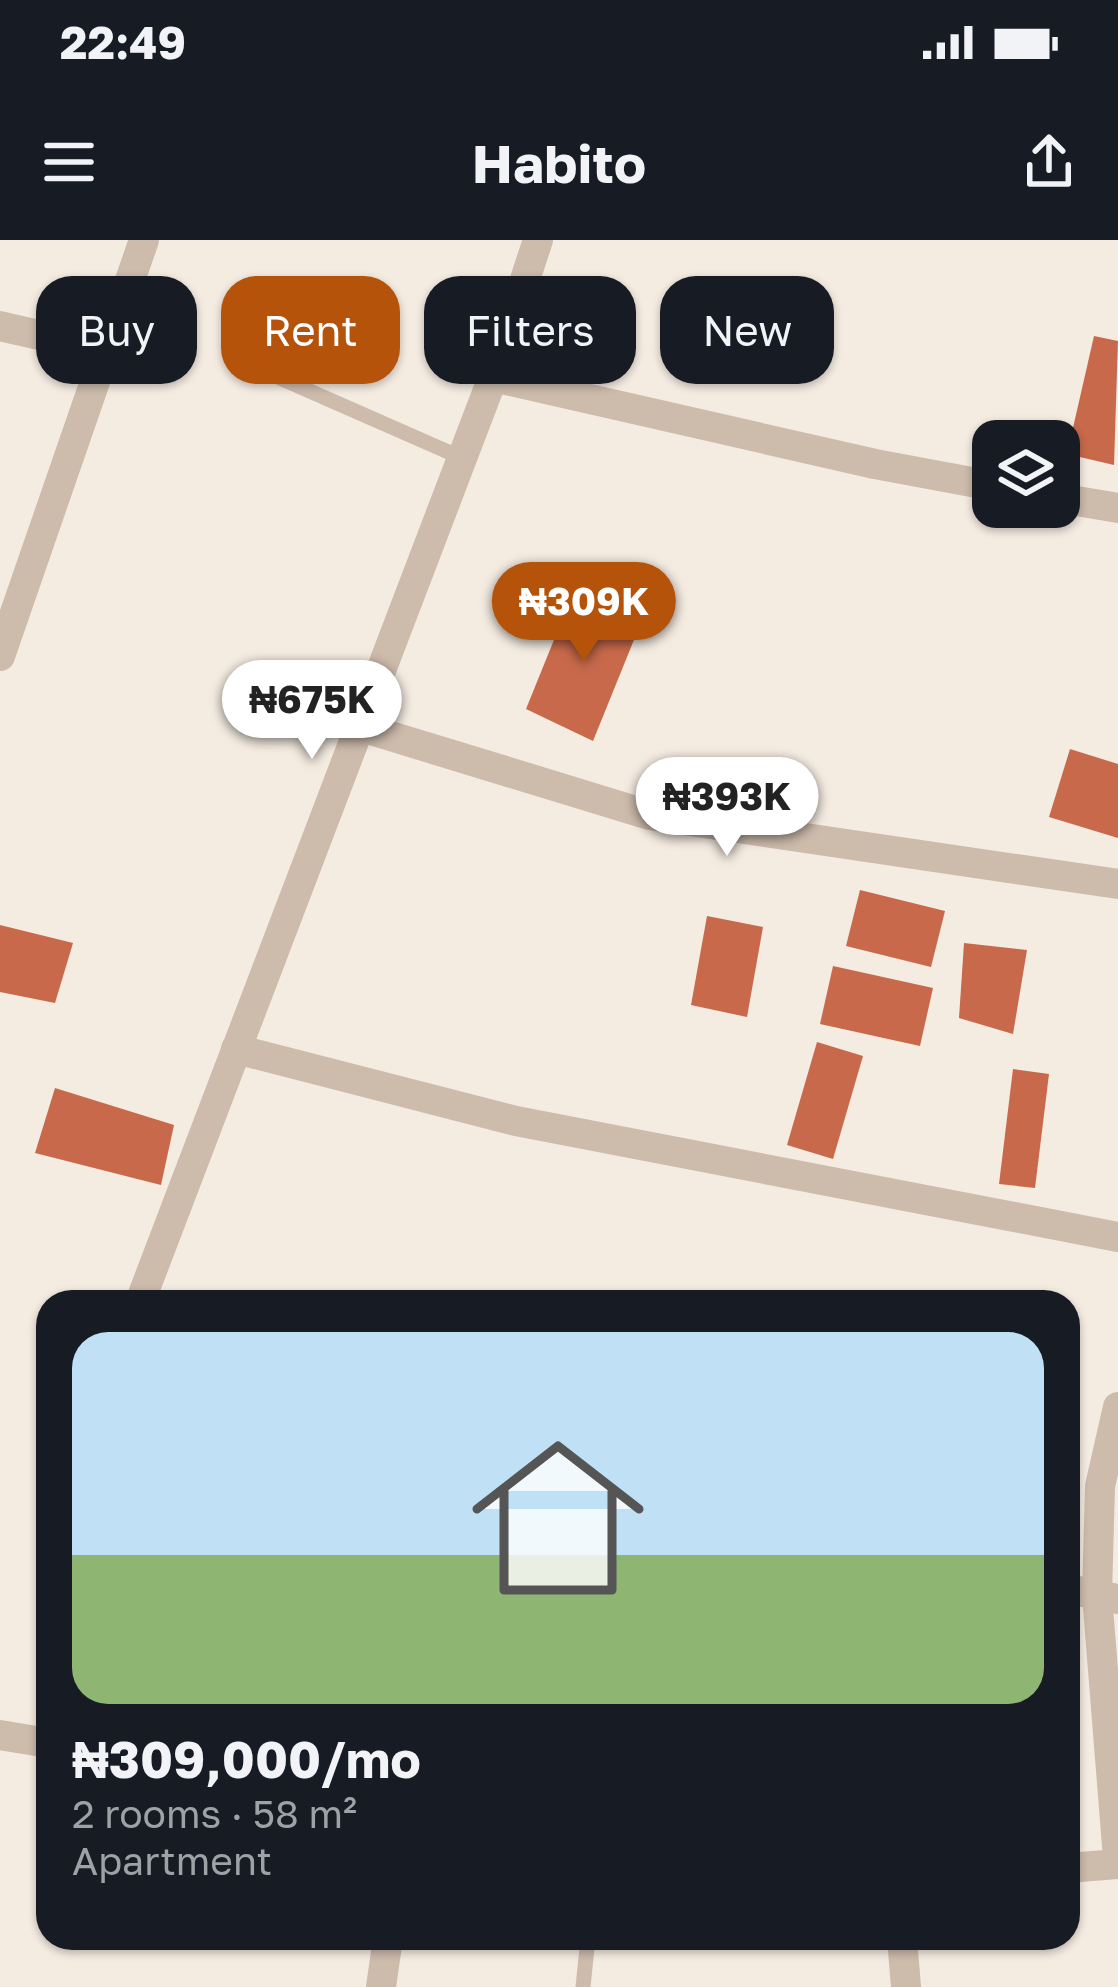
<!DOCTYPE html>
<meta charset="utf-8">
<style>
body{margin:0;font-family:"Golos Text",sans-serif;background:#242831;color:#f1f3f6;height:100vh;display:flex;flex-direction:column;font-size:45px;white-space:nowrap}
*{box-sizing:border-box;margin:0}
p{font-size:39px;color:#9ea1a6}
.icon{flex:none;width:66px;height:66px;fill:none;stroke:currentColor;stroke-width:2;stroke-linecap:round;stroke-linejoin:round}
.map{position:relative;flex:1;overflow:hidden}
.panel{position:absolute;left:36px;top:1050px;width:1044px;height:660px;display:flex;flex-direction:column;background:#171b24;border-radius:36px;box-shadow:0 3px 9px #0004}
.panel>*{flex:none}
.guide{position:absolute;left:36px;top:36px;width:1047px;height:108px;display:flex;gap:24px}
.controls{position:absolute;left:972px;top:180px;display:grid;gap:24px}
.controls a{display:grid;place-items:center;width:108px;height:108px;border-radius:24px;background:#171b24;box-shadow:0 3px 9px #0004;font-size:60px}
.price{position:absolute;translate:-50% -102px;padding:0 27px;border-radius:42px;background:#fff;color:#222;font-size:39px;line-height:78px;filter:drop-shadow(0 3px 6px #0008)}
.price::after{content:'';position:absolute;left:50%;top:72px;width:36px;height:27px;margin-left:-18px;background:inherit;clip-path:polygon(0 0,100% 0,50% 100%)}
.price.active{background:#b45309;color:#fff}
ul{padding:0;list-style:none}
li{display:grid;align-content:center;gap:24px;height:636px;padding:0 36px}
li+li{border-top:3px solid #363941}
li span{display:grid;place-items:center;height:372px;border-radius:36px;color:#555}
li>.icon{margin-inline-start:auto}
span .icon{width:216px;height:216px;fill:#fffc;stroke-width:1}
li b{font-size:51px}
.tag{padding:0 42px;border-radius:36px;background:#171b24;box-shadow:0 3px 9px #0004;font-size:42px;line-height:108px}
.tag.active{background:#b45309;color:#fff}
.status{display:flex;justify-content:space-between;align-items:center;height:84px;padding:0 60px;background:#171b24;direction:ltr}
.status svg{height:33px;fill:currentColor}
header{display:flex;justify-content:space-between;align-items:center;height:156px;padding:0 36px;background:#171b24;font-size:54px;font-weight:700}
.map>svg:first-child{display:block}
.building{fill:#c8694b}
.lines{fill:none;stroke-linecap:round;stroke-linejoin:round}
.lane{stroke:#cdbbac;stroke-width:15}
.street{stroke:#cdbbac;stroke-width:30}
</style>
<div class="status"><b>22:49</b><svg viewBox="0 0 49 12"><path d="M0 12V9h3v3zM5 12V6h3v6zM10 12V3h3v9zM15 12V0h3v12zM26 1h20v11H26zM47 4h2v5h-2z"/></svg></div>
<header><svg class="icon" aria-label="menu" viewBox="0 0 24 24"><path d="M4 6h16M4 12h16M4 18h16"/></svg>Habito<svg class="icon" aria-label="share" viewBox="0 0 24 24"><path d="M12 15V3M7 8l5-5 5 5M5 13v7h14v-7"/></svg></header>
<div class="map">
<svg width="1118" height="1747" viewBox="0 0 1118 1747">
<rect width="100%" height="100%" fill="#f4ebe1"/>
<g class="building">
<path d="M1094,96L1118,101L1114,225L1067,214Z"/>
<path d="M575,348L642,380L593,501L526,469Z"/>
<path d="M1070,509L1118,524V598L1049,577Z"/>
<path d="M860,650L945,671L931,727L846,706Z"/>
<path d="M707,676L763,687L747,777L691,765Z"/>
<path d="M0,685L73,703L55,763L0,752Z"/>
<path d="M964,703L1027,710L1013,794L959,778Z"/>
<path d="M833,726L933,748L920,806L820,784Z"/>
<path d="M817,802L863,816L833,919L787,905Z"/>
<path d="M1013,829L1049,834L1035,948L999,944Z"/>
<path d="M55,848L174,885L161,945L35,913Z"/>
</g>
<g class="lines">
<g class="lane">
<path d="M253,126L462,218"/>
<path d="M583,1747L588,1698"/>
</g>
<g class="street">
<path d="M0,86L105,110"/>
<path d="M493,137L875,224L993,246"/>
<path d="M1059,258L1118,268"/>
<path d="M0,416L144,0"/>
<path d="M361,487L649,575L1118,644"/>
<path d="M236,809L516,881L1118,997"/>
<path d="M140,1062L493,137L538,0"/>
<path d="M1118,1167L1100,1246L1097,1355L1118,1618"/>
<path d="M1068,1349L1118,1359"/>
<path d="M0,1495L48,1503"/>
<path d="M1068,1628L1118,1624"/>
<path d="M902,1698L906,1747"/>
<path d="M381,1747L388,1698"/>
</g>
</g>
</svg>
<div class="controls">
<a><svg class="icon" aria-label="layers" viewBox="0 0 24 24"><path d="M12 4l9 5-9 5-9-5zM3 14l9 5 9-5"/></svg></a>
</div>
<b class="price active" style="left:584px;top:424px">₦309K</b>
<b class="price" style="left:312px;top:522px">₦675K</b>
<b class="price" style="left:727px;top:619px">₦393K</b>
<div class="guide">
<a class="tag">Buy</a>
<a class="tag active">Rent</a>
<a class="tag">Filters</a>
<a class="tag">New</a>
</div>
<section class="panel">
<ul>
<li><span style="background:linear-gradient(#bfe0f5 60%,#8fb573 0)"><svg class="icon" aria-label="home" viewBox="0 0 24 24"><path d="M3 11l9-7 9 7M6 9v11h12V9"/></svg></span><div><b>₦309,000/mo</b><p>2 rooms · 58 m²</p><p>Apartment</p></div></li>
</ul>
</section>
</div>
